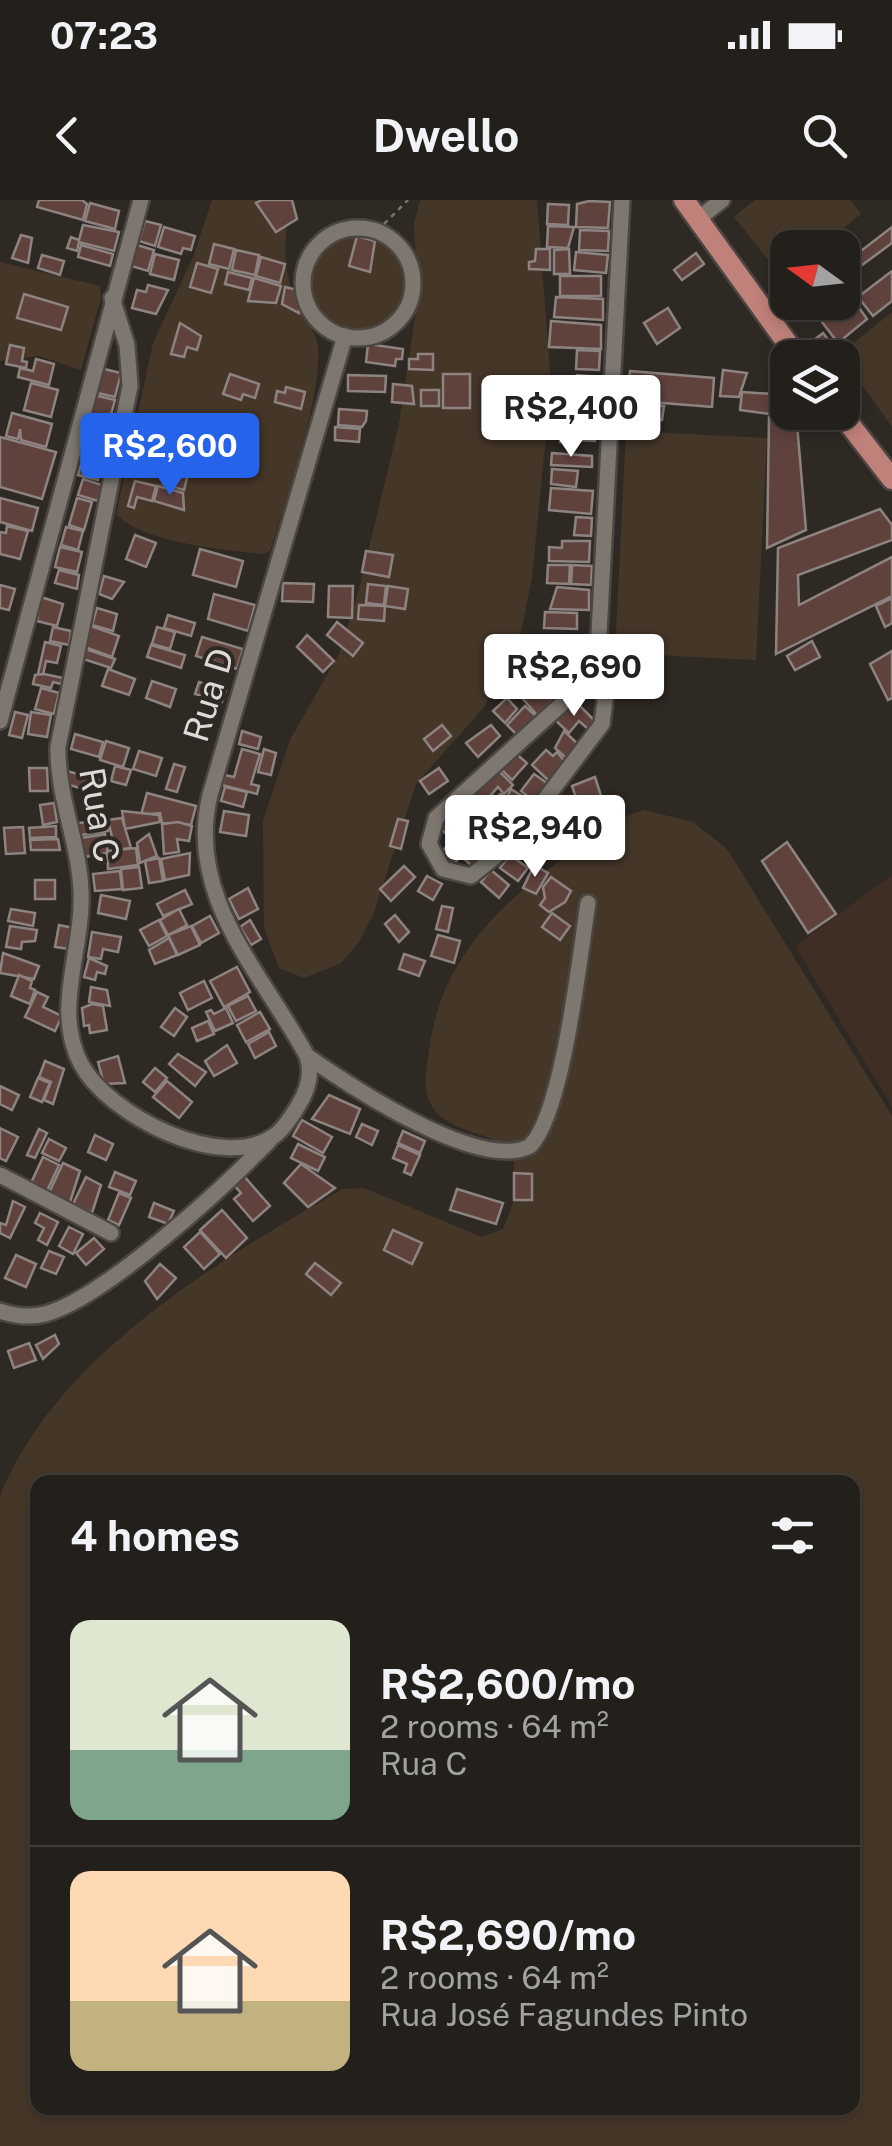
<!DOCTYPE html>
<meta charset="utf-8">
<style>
body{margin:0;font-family:"Public Sans",sans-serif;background:#2b2724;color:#f1f3f6;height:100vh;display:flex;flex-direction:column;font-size:38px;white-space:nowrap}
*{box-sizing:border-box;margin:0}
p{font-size:32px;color:#a3a2a3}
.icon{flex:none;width:55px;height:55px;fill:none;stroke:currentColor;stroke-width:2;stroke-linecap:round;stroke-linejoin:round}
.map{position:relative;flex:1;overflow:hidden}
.drawer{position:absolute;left:30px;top:1275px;width:830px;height:640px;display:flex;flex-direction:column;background:#231f1b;border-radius:20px;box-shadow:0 5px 15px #0003,0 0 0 2px #403d3a}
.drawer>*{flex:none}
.needle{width:65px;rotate:285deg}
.fabs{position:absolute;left:770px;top:30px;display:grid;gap:20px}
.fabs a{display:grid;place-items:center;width:90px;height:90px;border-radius:20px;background:#231f1b;box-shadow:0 5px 15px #0003,0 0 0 2px #403d3a;font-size:50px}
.price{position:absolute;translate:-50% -85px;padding:0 22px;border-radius:10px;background:#fff;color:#222;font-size:32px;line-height:65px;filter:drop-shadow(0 2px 5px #0008)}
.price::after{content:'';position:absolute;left:50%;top:60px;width:30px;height:22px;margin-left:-15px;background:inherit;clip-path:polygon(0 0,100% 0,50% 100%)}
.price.active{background:#2563eb;color:#fff}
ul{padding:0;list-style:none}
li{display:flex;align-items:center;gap:30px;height:250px;padding:0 40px}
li+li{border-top:2px solid #403d3a}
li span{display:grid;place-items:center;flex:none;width:280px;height:200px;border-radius:20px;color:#555}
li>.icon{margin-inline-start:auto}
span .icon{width:120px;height:120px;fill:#fffc;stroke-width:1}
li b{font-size:42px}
h2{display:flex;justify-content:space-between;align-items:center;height:120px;padding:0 40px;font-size:42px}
.status{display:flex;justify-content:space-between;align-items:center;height:70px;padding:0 50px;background:#231f1b;direction:ltr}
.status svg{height:28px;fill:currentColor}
header{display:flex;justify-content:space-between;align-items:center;height:130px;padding:0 40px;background:#231f1b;font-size:45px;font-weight:700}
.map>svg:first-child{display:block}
.industrial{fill:#3e2e24}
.green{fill:#453728;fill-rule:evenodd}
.building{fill:#60423d;stroke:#8d8381;stroke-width:2.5}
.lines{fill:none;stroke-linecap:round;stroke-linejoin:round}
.minor-casing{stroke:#4b4642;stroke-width:20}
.major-casing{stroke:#4b4642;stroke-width:25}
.path{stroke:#797470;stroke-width:2.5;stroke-dasharray:5 5;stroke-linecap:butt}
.minor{stroke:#7d7770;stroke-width:15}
.major{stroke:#c0817a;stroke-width:20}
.labels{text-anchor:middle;stroke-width:8;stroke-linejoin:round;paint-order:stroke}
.street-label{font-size:35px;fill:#dedad7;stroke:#2f2924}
</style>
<div class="status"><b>07:23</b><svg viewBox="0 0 49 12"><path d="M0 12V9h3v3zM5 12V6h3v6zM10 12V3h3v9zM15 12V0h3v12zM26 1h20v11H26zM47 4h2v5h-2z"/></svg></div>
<header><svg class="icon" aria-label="back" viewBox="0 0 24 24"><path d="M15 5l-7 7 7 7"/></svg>Dwello<svg class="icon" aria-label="search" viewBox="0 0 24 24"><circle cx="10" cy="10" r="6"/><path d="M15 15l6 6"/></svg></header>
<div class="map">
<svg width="892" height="1946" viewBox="0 0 892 1946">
<rect width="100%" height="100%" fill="#2f2924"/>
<path class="industrial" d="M892,675V907L795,746Z"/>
<g class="green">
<path d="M212,0H293C282,37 282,70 298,106C304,119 316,131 318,147C322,198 286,300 270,351L263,354C226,350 142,343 116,314L153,143L194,55Z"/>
<path d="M420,0H537L551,185L532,378L519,441L484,507L416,584L373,715L359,742L341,763L304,778L279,768L264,728L263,621L290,540L339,454L359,389L399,224L418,98L414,24Z"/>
<path d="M755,0H850L861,14L819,47L788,48L787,73L782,77L734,17Z"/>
<circle cx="358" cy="83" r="54"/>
<path d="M0,62L100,86L101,98L81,170L39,156L0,161Z"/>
<path d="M892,112V227L840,154Z"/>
<path d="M626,231L767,238L756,460L615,453Z"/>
<path d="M644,610L693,622L727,649L892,916V1946H0V1296C57,1155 217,1062 342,989L364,988L482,1037L503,1029L513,1004L514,952C492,931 444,933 430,903C422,888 427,867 429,851C440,762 496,707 565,657C590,639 614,619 644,610ZM38,1282H852V1908H38Z"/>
</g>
<g class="building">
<path d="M39,0H82L87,4L83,20L37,7Z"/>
<path d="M262,0H292L297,19L276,32L256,3Z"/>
<path d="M589,1L610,2L608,28L576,27L577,4Z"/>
<path d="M90,3L119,11L115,29L85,21Z"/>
<path d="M548,4L569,5L568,25L547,24Z"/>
<path d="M145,21L161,25L155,46L139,41Z"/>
<path d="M83,25L119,32L114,51L79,42L77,51L67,48L71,37L79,40Z"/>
<path d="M548,26L574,27L568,48L547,47Z"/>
<path d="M164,27L195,36L191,50L183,48L181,54L158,47Z"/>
<path d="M892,27V43L850,74L844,64Z"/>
<path d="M580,30L609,31L608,51L579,50Z"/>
<path d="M21,35L32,38L28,63L12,58Z"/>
<path d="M357,36L375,41L370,72L349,66Z"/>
<path d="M214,44L234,49L229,69L209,64Z"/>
<path d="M81,45L113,54L110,66L78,57Z"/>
<path d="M137,45L154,50L148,71L131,66Z"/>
<path d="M536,49H550V70L529,69V62L535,61Z"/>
<path d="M569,49L570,74H554V50Z"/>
<path d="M236,50L259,55L255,75L232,70Z"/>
<path d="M576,52L608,55L606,73L574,70Z"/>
<path d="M696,53L704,64L682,80L674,70Z"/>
<path d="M155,54L179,60L174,80L150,74Z"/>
<path d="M42,55L64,61L60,75L38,68Z"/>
<path d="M261,57L285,64L280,83L256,76Z"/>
<path d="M197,63L218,69L211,93L190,87Z"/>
<path d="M892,71V101L873,116L858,97Z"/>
<path d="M228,72L252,78L249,90L225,84Z"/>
<rect x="560" y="76" width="41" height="20"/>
<path d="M254,78L281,86L276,103L248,101Z"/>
<path d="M148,85L168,90L156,114L132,108L137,90L146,92Z"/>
<path d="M285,87L298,90L302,97L299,113L282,104Z"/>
<path d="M24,94L68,107L61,130L17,118Z"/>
<path d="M556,97L603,99V120L554,117Z"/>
<path d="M853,99L867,119L838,143L822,122Z"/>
<path d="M668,108L680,128L657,144L644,123Z"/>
<path d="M551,121L601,125V149L549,147Z"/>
<path d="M180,123L201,136L197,150L187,147L184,157L171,154Z"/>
<path d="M823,133L837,151L828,158H822L810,143Z"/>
<path d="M368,144L403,149L402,159H396L395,166L366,162Z"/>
<path d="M10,145L24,148L22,161L27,162L26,168L6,164Z"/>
<path d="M577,150L600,151L599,170L576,169Z"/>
<path d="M418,154H433V170L409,169V159H418Z"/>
<path d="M36,159L54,164L49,185L18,177L20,168L33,171Z"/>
<path d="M100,168L121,173L115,197L93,192Z"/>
<path d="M723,170L747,173L739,197L720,196Z"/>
<path d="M630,171L714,178L712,207L626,200Z"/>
<path d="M230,174L259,184L255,198L243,194L241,200L223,194Z"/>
<rect x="443" y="174" width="27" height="34"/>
<path d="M348,175L386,176L385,192L348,191Z"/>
<path d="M577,175L598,177L595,216L563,213L564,193L575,194Z"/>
<path d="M31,183L58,190L51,217L24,210Z"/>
<path d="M393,184L412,186L414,204L392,202Z"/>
<path d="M286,187L305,192L301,209L275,202L277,191L285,193Z"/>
<rect x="421" y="190" width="18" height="16"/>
<path d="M742,192L772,194L770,214L740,210Z"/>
<path d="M94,195L115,200L109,222L88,217Z"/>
<path d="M628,203L664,206L662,220L627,218Z"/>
<path d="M339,209L367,211L366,221L362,227L338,225Z"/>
<path d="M788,209L796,212L806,330L767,348L769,217Z"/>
<path d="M12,213L52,224L46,247L21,240L20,229L18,239L6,236Z"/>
<path d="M555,218H577L575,243L560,242L561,230L554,229Z"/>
<path d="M93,219L109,224L104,258L84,253Z"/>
<path d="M579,221L596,222L595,241L578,240Z"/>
<path d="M335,227L360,229L359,242L335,240Z"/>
<path d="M0,237L56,252L42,299L0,287Z"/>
<path d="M148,248L163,253L158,269L143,264Z"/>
<path d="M552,253L592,256V267L551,265Z"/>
<path d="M83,256L103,261L98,280L78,275Z"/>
<path d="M167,268L188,274L184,290L163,284Z"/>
<path d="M552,269L578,271L576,287L551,284Z"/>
<path d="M83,279L102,285L98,301L78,295Z"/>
<path d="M135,281L156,286L152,301L137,297L134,308L128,306Z"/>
<path d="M158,286L183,293L184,310L154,301Z"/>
<path d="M551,288L593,291L591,314L549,310Z"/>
<path d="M0,298L38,308L32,331L0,322Z"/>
<path d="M77,298L92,302L84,330L69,325Z"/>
<path d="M880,309L892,325V340L798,375L799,405L892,357V396L776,454L778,348Z"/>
<path d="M576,317L592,318L591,336L574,335Z"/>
<path d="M7,326L28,331L20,359L0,354V332L6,333Z"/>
<path d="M66,327L83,331L78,350L61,345Z"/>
<path d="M135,335L156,343L146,367L126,359Z"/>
<path d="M562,341H590L589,362L549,361V347L562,348Z"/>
<path d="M60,347L82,352L77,372L55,367Z"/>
<path d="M200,349L243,361L236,387L193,375Z"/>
<path d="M366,351L393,355L389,377L362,372Z"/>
<path d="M548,365H570L569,384L547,383Z"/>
<path d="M572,365L592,366L591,385L571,384Z"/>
<path d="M59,370L79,375L77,389L55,383Z"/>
<path d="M104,376L124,382L112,399L99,394Z"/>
<path d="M283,383L314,384L313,402L282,401Z"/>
<path d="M368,384L386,386L384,405L366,403Z"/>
<path d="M0,385L15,389L9,410L0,408Z"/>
<path d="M329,386H353L352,418L328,417Z"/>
<path d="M388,386L408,389L405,409L385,406Z"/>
<path d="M557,387L589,390V410L550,409Z"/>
<path d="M214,394L255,405L248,431L208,419Z"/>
<path d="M41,397L63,404L57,426L37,421Z"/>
<path d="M892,398V423L885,427L876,406Z"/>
<path d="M359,405L385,406L384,421L358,419Z"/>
<path d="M97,408L117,414L113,431L92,425Z"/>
<path d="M545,412L577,413V429L544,428Z"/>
<path d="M168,415L195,423L191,436L164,428Z"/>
<path d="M337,422L363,443L353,456L327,435Z"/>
<path d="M91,426L119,436L112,457L85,447Z"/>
<path d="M53,427L71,431L69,445L50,441Z"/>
<path d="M157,427L175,432L170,449L152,444Z"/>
<path d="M307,435L334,461L323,472L297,447Z"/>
<path d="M202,437L243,449L237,469L196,456Z"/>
<path d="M575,441L588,443L584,460L567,457Z"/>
<path d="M812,441L820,457L795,470L787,456Z"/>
<path d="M45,442L61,446L57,463L46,461L43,475L38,474Z"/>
<path d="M562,444V458H527V445Z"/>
<path d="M151,445L185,455L181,468L147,457Z"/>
<path d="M86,449L115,459L111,468L83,459Z"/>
<path d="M892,451V498L888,500L870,464Z"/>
<path d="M542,461L548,478L538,483L531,471L522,473L519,462Z"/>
<path d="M547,461H575L570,484L559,498L546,485L551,479Z"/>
<path d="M108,469L135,479L129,495L102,486Z"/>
<path d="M44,474L63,478L61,484L53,482L51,488L33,484L35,475Z"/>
<path d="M152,481L176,489L170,507L146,498Z"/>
<path d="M199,482L226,490L222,502L195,494Z"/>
<path d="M523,482L536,495L545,486L555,498L537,515L516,491Z"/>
<path d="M41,488L59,493L54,514L35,509Z"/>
<path d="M507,498L517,509L505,523L493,511Z"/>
<path d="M579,505L595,521L588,529L579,521L569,533L554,519L567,506L572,512Z"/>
<path d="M525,506L536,516L518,536L507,525Z"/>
<path d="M15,512L28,515L22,538L9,535Z"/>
<path d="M31,512L51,515L47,537L28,534Z"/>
<path d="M442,525L451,536L433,551L424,539Z"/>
<path d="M491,525L500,536L478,557L466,543Z"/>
<path d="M242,531L261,537L258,549L239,544Z"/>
<path d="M564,531L578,544L566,558L555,548Z"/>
<path d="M75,534L103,542L99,557L71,549Z"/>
<path d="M106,541L129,548L123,567L100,560Z"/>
<path d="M242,549L260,554L251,584L259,586L257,594L222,585L225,575L234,577Z"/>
<path d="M264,549L276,553L271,575L258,572Z"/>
<path d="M546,550L553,556L557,552L567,564L549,581L532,565Z"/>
<path d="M139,551L162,558L156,576L133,569Z"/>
<path d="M513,551L527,563L512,580L498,566Z"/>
<path d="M174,564L185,567L177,592L166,589Z"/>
<path d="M115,566L131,570L126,585L111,581Z"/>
<path d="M29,568H47L48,591H30Z"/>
<path d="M439,568L448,581L429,594L420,581Z"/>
<path d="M496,568L513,585L504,594L498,587L491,595L496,600L486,611L469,594Z"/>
<path d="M67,571L102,581L99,594L63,583Z"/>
<path d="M534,574L547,583L534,601L521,591Z"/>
<path d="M595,577L602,599L581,612L572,586Z"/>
<path d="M225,587L247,592L243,607L221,601Z"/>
<path d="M511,589L531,602L514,629L489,611L500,594L507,597Z"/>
<path d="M147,593L196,606L191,625L162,623L160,613L141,615Z"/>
<path d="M463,597L479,612L461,638L454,631L449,636L437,626Z"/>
<path d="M553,598L567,614L553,625L540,609Z"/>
<path d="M54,603L57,622L43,625L40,605Z"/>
<path d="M122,611L159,615L160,622L125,629Z"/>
<path d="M224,611L249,615L246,636L220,632Z"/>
<path d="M483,614L504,636L493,648L472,623Z"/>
<path d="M122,618L131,648L115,650L108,620Z"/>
<path d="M106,619L108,631L74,636L72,624Z"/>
<path d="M398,619L408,621L401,649L390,646Z"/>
<path d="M178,622L192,626L189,641L177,639L179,652L164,654L162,624Z"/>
<path d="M56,626V637L30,638L29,628Z"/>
<path d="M23,627L25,653L6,654L4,628Z"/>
<path d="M473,630L490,647L480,659L462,640Z"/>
<path d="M105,634L108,653L84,657L81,638Z"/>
<path d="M149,634L157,656L140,663L137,643Z"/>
<path d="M454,637L478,660L473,667L461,656L453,665L440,654Z"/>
<path d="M58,639L60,650H31L30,640Z"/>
<path d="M527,639L537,649L542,643L549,648L537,663L519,650Z"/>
<path d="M787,642L836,714L808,733L762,661Z"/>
<path d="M136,648L138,665L108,669L107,651Z"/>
<path d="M190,653L189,675L165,680L161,659Z"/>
<path d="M510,655L528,668L518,681L500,668Z"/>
<path d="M159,658L163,681L149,683L145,661Z"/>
<path d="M534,665L548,673L536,694L523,688Z"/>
<path d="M404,666L415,677L391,701L380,689Z"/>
<path d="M139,667L142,688L123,690L121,669Z"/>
<path d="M491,670L509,685L499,698L481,682Z"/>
<path d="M120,671L122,689L95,691L93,674Z"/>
<path d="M427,676L442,684L433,700L418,691Z"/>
<path d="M551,677L571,691L565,702L549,712L540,705L545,698L543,687Z"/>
<rect x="35" y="680" width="20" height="19"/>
<path d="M248,688L258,709L239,719L229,699Z"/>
<path d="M185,690L192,704L163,716L157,704Z"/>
<path d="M101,695L130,701L126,719L98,713Z"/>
<path d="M442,706L453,708L448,732L436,729Z"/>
<path d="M11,709L35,713L33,726L8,721Z"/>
<path d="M179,709L187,725L168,735L160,720Z"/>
<path d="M552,713L570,726L560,740L542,727Z"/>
<path d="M395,715L409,732L399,742L385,724Z"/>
<path d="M210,716L219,733L201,743L192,726Z"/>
<path d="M159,720L167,736L149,746L140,730Z"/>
<path d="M250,720L261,739L251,745L240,727Z"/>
<path d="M59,725L73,728L70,749L55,747Z"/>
<path d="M10,726L37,730L35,741L22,742L21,749L6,747Z"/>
<path d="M191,726L200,745L178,755L168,735Z"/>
<path d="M92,732L121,737L118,752L103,749L101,759L88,757Z"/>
<path d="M438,735L460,741L454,763L431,756Z"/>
<path d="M169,738L177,755L155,764L149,750Z"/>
<path d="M3,753L39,766L34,779L0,773Z"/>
<path d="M404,754L425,761L419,776L399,769Z"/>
<path d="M89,758L107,766L105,774L97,772L95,780L84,777Z"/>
<path d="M237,767L250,792L224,807L210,781Z"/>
<path d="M19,775L32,781L30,788L35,790L30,804L11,796Z"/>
<path d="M204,781L212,798L188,810L180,793Z"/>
<path d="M91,787L107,790L110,806L89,802Z"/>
<path d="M37,792L48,797L43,807L62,816L55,831L25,817Z"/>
<path d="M248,796L256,811L236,821L228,806Z"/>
<path d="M92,804L103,806L107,830L90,833L89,825L84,826L82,808Z"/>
<path d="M175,808L187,817L174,836L161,827Z"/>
<path d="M226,808L233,823L215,831L206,812L211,810L214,814Z"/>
<path d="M260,812L270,829L246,842L237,825Z"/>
<path d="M208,821L214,834L197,841L192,828Z"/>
<path d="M269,832L276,846L255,858L248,844Z"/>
<path d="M227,845L237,863L214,876L205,861Z"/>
<path d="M178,854L206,872L195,886L169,864Z"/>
<path d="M118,856L125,883L104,884L98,862Z"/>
<path d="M45,861L64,869L53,904L44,900L51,882L39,877Z"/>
<path d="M155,868L167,878L155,892L143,882Z"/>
<path d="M38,878L50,883L42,902L30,897Z"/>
<path d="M167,881L192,902L179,918L153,897Z"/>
<path d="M0,886L19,895L12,910L0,904Z"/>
<path d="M329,895L360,909L350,934L312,919Z"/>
<path d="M302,920L332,937L323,953L293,936Z"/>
<path d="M362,924L378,931L372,945L356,937Z"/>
<path d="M0,928L18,937L6,961L0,958Z"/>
<path d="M39,929L47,933L35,958L27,955Z"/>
<path d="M403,931L425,941L420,953L398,943Z"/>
<path d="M95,935L113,944L106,960L88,952Z"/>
<path d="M49,939L66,948L59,961L42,953Z"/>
<path d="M298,944L325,957L318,971L291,958Z"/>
<path d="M398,945L420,955L411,975L404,972L407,964L393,958Z"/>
<path d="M43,957L59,965L47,991L31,983Z"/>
<path d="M63,963L80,971L70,1002L49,993Z"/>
<path d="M301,964L335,988L308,1007L284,983Z"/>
<path d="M115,972L136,981L130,995L109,987Z"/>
<path d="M514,973L532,974V1000H514Z"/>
<path d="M244,976L270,1006L253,1021L234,999L241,993L234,985Z"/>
<path d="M86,977L101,985L92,1013L73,1004Z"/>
<path d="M457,989L503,1003L496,1024L450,1010Z"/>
<path d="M119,993L131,998L119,1025L108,1020Z"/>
<path d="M13,1001L25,1007L10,1038L0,1033V1023L6,1025Z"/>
<path d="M154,1003L174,1011L168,1024L149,1017Z"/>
<path d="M222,1010L247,1038L226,1058L200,1030Z"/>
<path d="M40,1013L58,1022L47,1045L38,1040L44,1028L35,1023Z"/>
<path d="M69,1027L83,1034L73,1054L59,1046Z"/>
<path d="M393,1030L422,1043L412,1064L384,1050Z"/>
<path d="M200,1032L220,1054L204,1069L184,1047Z"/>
<path d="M94,1038L104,1049L86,1065L76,1053Z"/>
<path d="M49,1051L64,1057L56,1074L41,1068Z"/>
<path d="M16,1055L36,1064L26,1087L5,1078Z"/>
<path d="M315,1063L341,1083L331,1095L306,1074Z"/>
<path d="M160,1064L176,1078L157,1099L145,1081Z"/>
<path d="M55,1135L59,1144L43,1159L36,1145Z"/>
<path d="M29,1143L36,1160L14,1168L8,1151Z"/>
</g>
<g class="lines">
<defs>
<g id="minor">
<path d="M698,19L722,0"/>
<circle cx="358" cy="83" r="55"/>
<path d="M112,98L127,145L130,186L58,547C57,596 79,642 81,691C84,748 52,810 81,864C108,915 221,973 274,936C284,929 292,916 298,906C308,890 313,874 307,856C262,773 185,696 210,595L345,136"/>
<path d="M598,453L575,492L436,618L429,644L443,669L471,676L512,643L602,524L605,500L598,453L622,0"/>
<path d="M0,521L141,0"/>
<path d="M307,856C350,886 480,973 530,946C563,914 580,754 588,703"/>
<path d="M0,975L111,1033"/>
<path d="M0,1111C15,1116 30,1118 45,1114C105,1098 224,987 269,941"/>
</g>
<g id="major">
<path d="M684,0L798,158"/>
<path d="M840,212L892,279"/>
</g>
</defs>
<use href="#minor" class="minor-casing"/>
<use href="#major" class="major-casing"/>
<path class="path" d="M377,31L408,0"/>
<use href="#minor" class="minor"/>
<use href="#major" class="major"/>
</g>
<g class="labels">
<g class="street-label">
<text transform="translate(209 495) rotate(-73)" y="12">Rua D</text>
<text transform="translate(99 615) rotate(80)" y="12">Rua C</text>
</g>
</g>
</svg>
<div class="fabs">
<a><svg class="needle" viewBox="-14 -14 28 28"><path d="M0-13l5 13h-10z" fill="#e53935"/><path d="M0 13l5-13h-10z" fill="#a3a2a3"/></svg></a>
<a><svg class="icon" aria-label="layers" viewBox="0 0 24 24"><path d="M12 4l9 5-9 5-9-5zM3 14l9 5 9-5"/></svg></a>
</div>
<b class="price" style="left:571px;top:260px">R$2,400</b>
<b class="price active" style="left:170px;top:298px">R$2,600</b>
<b class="price" style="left:574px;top:519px">R$2,690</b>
<b class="price" style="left:535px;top:680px">R$2,940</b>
<section class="drawer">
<h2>4 homes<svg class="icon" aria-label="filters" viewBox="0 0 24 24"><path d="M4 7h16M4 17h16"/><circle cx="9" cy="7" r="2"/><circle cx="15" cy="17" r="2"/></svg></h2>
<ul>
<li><span style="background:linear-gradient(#dfe7d0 65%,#7fa58c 0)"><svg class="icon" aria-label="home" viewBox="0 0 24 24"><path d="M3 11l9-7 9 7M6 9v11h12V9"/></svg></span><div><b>R$2,600/mo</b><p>2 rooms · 64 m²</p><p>Rua C</p></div></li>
<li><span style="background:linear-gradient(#ffd9b3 65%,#c2b280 0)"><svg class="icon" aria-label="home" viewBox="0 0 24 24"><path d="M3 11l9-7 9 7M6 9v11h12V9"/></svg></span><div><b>R$2,690/mo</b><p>2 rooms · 64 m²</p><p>Rua José Fagundes Pinto</p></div></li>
</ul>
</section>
</div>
